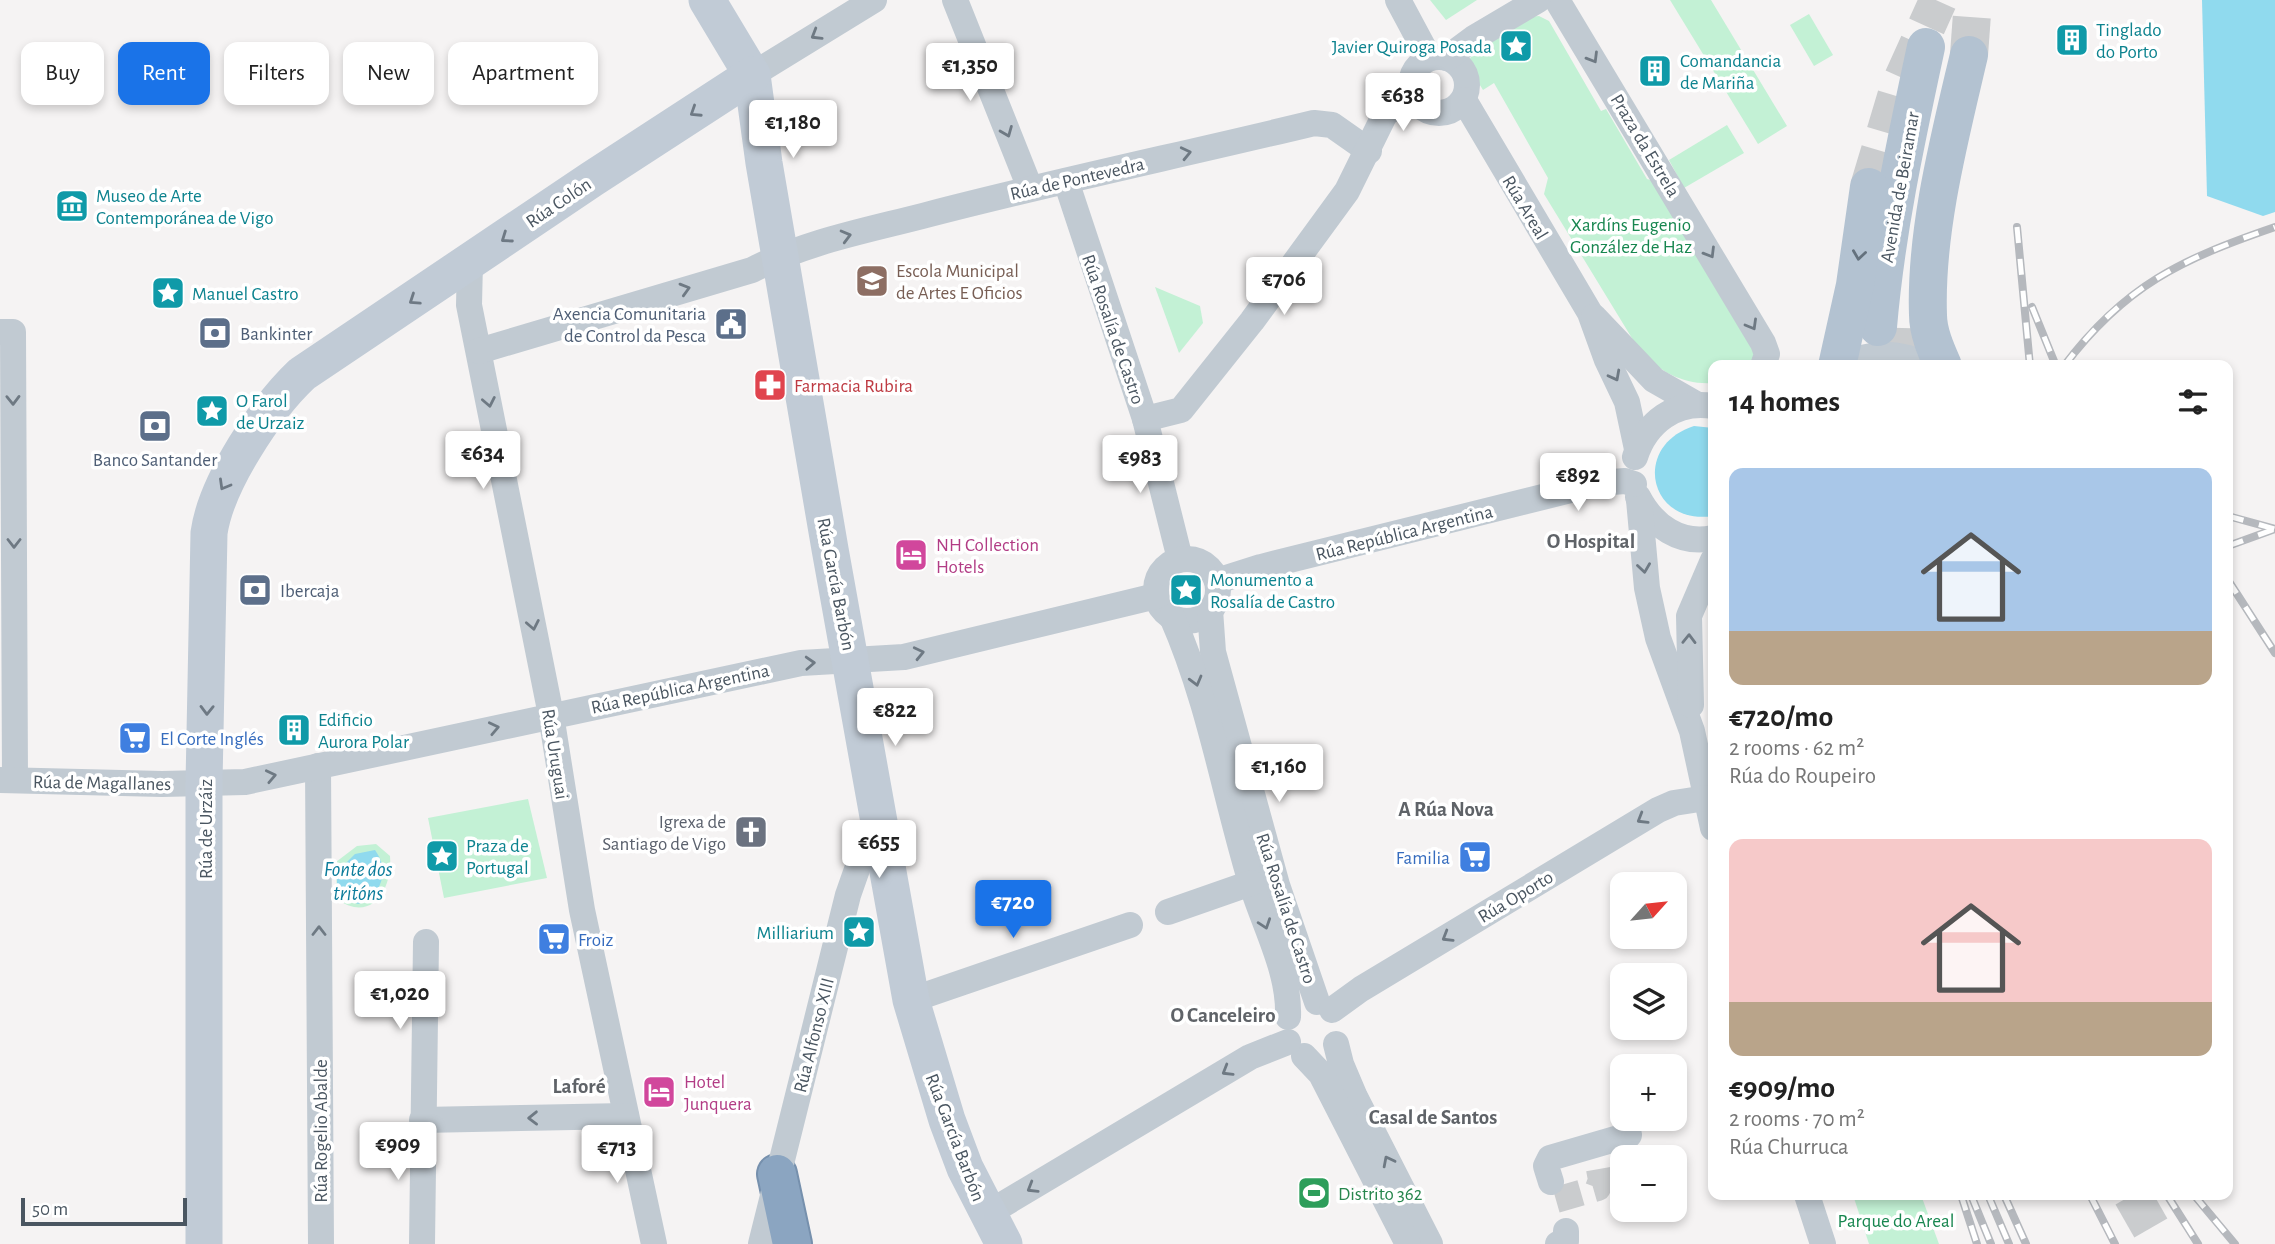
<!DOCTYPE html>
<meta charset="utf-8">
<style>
body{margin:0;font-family:"Alegreya Sans",sans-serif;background:#f2f2f2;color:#222;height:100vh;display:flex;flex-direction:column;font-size:26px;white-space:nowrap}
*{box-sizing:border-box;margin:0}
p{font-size:23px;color:#767676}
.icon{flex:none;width:38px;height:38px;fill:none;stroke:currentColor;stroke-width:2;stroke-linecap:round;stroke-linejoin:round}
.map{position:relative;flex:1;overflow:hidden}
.sheet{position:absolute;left:1708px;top:360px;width:525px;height:840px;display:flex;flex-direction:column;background:#fff;border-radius:14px;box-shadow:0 4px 10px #0003}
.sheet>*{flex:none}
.guide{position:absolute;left:21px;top:42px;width:665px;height:63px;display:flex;gap:14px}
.needle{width:46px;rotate:63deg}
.fabs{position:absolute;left:1610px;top:872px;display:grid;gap:14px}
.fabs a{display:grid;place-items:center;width:77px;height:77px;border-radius:14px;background:#fff;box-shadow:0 4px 10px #0003;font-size:35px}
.scale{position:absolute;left:21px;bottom:18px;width:166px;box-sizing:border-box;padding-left:7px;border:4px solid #4a5661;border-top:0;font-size:19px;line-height:24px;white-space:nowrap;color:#4a5661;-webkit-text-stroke:5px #fff;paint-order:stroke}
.price{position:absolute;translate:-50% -60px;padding:0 16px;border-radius:7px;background:#fff;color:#222;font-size:23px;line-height:46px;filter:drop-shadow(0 2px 4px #0008)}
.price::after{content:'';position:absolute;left:50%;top:42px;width:21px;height:16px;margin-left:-10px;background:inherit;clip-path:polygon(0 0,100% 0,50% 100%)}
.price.active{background:#1a73e8;color:#fff}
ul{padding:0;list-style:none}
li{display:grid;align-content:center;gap:14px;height:371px;padding:0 21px}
li span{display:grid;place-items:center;height:217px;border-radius:14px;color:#555}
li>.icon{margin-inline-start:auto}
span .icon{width:126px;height:126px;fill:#fffc;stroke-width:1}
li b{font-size:30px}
h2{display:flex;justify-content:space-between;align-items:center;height:84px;padding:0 21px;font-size:30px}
.pill{padding:0 24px;border-radius:14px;background:#fff;box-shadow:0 4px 10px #0003;font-size:24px;line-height:63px}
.pill.active{background:#1a73e8;color:#fff}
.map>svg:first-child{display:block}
.green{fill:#c3f1d5}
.water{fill:#90daee}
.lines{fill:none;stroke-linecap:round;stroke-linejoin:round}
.street-tunnel{stroke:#caccce;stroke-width:26;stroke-dasharray:26 13;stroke-linecap:butt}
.primary-tunnel{stroke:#caccce;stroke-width:38;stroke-dasharray:38 19;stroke-linecap:butt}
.highway-casing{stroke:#7690ad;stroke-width:42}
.street{stroke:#c1cad2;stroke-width:26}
.secondary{stroke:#c1cbd6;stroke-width:37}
.primary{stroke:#b3c2d1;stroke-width:38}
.highway{stroke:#8ba5c1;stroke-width:38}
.rail-casing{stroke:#b5b8bd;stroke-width:8}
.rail{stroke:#fff;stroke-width:5;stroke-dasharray:16;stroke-linecap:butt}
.oneway{stroke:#6e7983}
.oneway2{stroke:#6e7984}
.oneway3{stroke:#64717d}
.labels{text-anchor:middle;stroke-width:7;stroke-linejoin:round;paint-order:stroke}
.culture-label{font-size:19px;fill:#0d838f;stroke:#fff;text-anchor:start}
.street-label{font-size:19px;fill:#4a5661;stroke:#fff}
.park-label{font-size:19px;fill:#17864f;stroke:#fff}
.education-label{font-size:19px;fill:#785e54;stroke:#fff;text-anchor:start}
.service-label{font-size:19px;fill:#4e5e75;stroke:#fff;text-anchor:start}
.health-label{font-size:19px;fill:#be3a42;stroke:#fff;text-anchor:start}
.hotel-label{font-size:19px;fill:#b23c85;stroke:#fff;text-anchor:start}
.shop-label{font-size:19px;fill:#366cbe;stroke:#fff;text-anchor:start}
.worship-label{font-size:19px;fill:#5b616d;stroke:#fff;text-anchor:end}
.leisure-label{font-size:19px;fill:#27864d;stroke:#fff;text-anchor:start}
.neighbourhood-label{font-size:21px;font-weight:bold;fill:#5f6368;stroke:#fff}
.water-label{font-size:21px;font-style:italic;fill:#0c7c9b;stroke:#fff}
</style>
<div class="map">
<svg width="2275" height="1244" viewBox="0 0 2275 1244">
<rect width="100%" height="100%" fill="#f5f3f3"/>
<g class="green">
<path d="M1430,0H1477L1446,20Z"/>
<path d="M1670,0H1711L1787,126L1758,144Z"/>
<path d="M1809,14L1833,55L1814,66L1790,25Z"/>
<path d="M1539,16L1549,21L1601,111L1606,109L1647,179L1661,183L1757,346L1753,366H1713V383C1684,385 1661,372 1641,353L1544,194L1548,178L1494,83L1483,90L1470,69L1469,60L1474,52L1530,17Z"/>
<path d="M1727,125L1744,153L1684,188L1669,160Z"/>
<path d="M1155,287L1200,306L1203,323L1179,353Z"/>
<path d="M528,799L547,878L444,898L428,818Z"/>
<path d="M376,844L390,856C393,889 371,924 337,899L336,862L357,846Z"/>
<path d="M1853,1195H1921L1939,1244H1869Z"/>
</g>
<g class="water">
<path d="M2202,0H2275V212L2263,216L2207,196Z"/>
<path d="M1694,426L1713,428V516C1649,526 1631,446 1694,426Z"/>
<path d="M375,850C388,869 383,880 373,899L358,904L337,894V872L355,854Z"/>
</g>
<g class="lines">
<path class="street-tunnel" d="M1556,1200L1598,1188L1601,1180L1599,1169"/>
<g class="primary-tunnel">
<path d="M1969,55L1973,0"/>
<path d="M1869,187L1899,87L1938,1"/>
<path d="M1901,366L1902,325"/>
<path d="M2132,1195L2160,1244"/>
</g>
<defs>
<path id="highway" d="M777,1174L792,1244"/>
</defs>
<use href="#highway" class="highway-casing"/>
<g class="street">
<path d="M955,0L1030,188"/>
<path d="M1398,0L1429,58"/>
<path d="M1557,0L1763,343L1767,354L1763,366"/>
<circle cx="1439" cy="85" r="28"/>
<path d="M1447,58L1474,38L1538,0"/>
<path d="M752,75L874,0"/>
<path d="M1464,100L1590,313L1607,360L1627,402L1637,449"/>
<path d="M1066,181L1145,419L1180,559"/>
<path d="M470,262L469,305L551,715L582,910L654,1244"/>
<path d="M1594,317L1654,380L1696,404"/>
<path d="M0,332H13L15,780"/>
<path d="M479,351L752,270C807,241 870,230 930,214C1057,181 1186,154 1314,123L1332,125L1369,151"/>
<path d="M1841,366C1872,351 1898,351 1929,366"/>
<path d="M1145,419L1181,410L1252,321L1347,191L1385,114L1412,94"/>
<path d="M1635,457C1646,422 1676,400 1713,406"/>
<path d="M1638,497C1653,526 1680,545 1713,538"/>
<path d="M1639,500L1647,588L1658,638L1692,731L1713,828"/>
<circle cx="1187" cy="590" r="31"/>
<path d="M1217,581L1261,567L1599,483L1625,481L1634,484"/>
<path d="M1210,610L1213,652L1277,885L1317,1002"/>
<path d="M1172,617C1209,701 1224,792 1250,879C1263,924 1290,970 1288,1017"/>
<path d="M1691,705L1689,616L1713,560"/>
<path d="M318,766L321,1244"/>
<path d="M0,780L162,784L245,782L801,663L904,657L1156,596"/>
<path d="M1168,912L1251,883"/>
<path d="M911,1000L1130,925"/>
<path d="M1332,1010L1361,989L1658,810L1674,803L1706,798"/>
<path d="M1336,1044L1341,1064L1355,1097L1430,1244"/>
<path d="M1304,1056L1321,1074L1408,1244"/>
<path d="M422,1120L626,1116"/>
<path d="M1551,1182L1546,1166L1550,1158L1629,1135"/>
<path d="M1807,1195L1823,1244"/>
<path d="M987,1214L1250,1057L1288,1042"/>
<path d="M422,1244L426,942"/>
<path d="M761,1244L848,895L861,858L882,844"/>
<path d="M1558,1244L1566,1241V1231"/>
</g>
<g class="secondary">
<path d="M707,0L752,75L764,163L830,549L911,1000L947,1120L965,1168L1004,1244"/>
<path d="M204,1244V783L209,533C216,483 266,408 302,374L592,179L752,75"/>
</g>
<g class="primary">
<path d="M1878,327C1886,232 1906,140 1926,47"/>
<path d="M1837,366L1855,285L1869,187"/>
<path d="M1943,366C1936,350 1928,332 1928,315C1925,231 1950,136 1969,55"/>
</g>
<use href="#highway" class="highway"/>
<defs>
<g id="rail">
<path d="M2017,227L2030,366"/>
<path d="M2032,307L2056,366"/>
<path d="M2064,366C2125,285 2182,259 2275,227"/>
<path d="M2228,516L2275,529"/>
<path d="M2228,546L2275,529"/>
<path d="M2228,580L2275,653"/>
<path d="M1961,1195L1977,1244"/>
<path d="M1971,1195L1991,1244"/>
<path d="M1988,1195L2009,1244"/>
<path d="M2004,1195L2026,1244"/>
<path d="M2090,1195L2115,1244"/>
<path d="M2167,1195L2198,1244"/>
<path d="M2194,1195L2235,1244"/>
</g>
</defs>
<use href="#rail" class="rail-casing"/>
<use href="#rail" class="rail"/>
</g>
<defs><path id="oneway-chevron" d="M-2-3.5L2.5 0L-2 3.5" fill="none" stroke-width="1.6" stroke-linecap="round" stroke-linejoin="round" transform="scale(1.75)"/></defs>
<g class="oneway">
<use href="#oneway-chevron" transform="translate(816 35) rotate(149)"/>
<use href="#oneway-chevron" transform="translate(1593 58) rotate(59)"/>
<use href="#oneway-chevron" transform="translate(1007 132) rotate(68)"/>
<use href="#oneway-chevron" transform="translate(1186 153) rotate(-13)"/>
<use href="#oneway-chevron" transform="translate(846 236) rotate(-15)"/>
<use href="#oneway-chevron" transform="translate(1710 253) rotate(59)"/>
<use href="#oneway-chevron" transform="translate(685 289) rotate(-16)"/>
<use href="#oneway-chevron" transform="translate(1752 325) rotate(60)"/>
<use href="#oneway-chevron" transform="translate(1615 376) rotate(62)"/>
<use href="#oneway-chevron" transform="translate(13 400) rotate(89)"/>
<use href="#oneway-chevron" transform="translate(489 402) rotate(79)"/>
<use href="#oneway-chevron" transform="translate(14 543) rotate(90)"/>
<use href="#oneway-chevron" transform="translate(1644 568) rotate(82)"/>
<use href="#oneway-chevron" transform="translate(533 625) rotate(79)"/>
<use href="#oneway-chevron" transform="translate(1689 639) rotate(-89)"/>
<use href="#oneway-chevron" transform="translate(919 653) rotate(-13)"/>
<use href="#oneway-chevron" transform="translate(810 663) rotate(-3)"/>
<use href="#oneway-chevron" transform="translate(1196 681) rotate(75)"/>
<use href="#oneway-chevron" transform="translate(494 728) rotate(-12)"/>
<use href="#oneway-chevron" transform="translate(271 776) rotate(-12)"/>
<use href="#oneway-chevron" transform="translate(1642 819) rotate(149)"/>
<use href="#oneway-chevron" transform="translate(1265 924) rotate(71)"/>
<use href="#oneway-chevron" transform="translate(319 931) rotate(-90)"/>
<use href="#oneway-chevron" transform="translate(1447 937) rotate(149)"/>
<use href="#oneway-chevron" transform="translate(1227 1071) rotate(149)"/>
<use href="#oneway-chevron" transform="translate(533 1118) rotate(179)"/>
<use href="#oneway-chevron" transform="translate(1388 1161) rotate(-117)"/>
<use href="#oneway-chevron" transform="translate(1032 1188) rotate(149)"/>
</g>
<g class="oneway2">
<use href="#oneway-chevron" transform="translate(695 112) rotate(147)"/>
<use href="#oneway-chevron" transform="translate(506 238) rotate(145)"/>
<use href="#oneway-chevron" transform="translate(414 300) rotate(146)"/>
<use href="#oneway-chevron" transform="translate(224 485) rotate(120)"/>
<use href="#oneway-chevron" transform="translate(207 710) rotate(91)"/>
</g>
<use class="oneway3" href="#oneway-chevron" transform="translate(1859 255) rotate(98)"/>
<defs>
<symbol id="building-square" viewBox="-11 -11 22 22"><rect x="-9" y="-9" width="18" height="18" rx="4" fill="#0f9aa8" stroke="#fff"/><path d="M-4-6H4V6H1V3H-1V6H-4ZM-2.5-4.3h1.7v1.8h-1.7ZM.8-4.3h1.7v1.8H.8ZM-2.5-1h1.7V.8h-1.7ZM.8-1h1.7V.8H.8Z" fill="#fff"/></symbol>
<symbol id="sight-square" viewBox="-11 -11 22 22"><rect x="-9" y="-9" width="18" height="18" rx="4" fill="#0f9aa8" stroke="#fff"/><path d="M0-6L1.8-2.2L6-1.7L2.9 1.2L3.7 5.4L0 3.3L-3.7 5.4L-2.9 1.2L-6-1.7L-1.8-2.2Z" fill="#fff"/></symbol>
<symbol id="museum-square" viewBox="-11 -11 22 22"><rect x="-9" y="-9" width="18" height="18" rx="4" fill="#0f9aa8" stroke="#fff"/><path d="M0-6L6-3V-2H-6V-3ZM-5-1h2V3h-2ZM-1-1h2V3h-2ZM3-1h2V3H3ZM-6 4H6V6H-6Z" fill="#fff"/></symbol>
<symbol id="university-square" viewBox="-11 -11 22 22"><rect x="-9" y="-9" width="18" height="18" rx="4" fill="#8d6e63" stroke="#fff"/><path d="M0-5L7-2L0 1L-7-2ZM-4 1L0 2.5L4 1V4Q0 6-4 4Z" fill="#fff"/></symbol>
<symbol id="civic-square" viewBox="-11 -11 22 22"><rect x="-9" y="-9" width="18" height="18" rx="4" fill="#5c6f8a" stroke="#fff"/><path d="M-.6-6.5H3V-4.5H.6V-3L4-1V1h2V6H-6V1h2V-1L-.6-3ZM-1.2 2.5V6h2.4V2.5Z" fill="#fff"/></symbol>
<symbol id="bank-square" viewBox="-11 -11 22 22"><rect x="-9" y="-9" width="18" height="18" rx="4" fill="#5c6f8a" stroke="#fff"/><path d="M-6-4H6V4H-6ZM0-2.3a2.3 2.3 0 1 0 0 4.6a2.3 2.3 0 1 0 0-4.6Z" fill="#fff"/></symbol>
<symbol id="pharmacy-square" viewBox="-11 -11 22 22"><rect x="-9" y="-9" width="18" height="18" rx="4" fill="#e0444e" stroke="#fff"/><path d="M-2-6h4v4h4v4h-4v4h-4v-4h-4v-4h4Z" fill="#fff"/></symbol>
<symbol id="hotel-square" viewBox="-11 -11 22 22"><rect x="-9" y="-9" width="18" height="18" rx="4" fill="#d1479c" stroke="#fff"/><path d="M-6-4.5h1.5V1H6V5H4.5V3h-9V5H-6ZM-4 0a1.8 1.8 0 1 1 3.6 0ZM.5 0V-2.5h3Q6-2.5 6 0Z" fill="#fff"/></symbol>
<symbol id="supermarket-square" viewBox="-11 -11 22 22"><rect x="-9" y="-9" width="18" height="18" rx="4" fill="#3f7fe0" stroke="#fff"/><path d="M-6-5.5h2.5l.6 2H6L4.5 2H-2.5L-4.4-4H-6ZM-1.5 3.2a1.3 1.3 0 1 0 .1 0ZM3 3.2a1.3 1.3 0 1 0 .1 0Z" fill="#fff"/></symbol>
<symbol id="church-square" viewBox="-11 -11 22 22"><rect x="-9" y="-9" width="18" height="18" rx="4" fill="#6b7280" stroke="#fff"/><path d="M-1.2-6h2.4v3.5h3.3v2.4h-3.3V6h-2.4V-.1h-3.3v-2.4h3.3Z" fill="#fff"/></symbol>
<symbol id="stadium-square" viewBox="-11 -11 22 22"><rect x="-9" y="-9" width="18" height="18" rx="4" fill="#2e9e5b" stroke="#fff"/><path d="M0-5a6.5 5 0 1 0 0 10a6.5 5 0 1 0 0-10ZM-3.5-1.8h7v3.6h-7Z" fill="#fff"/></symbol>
</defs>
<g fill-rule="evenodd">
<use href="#building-square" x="2053" y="21" width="38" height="38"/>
<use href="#sight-square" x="1497" y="27" width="38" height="38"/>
<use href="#building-square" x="1636" y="52" width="38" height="38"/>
<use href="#museum-square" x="53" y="187" width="38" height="38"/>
<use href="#university-square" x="853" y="262" width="38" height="38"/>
<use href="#sight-square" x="149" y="274" width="38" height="38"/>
<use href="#civic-square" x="712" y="305" width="38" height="38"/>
<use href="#bank-square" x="196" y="314" width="38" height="38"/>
<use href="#pharmacy-square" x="751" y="366" width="38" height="38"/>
<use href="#sight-square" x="193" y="392" width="38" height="38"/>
<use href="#bank-square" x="136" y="407" width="38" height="38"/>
<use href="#hotel-square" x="892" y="536" width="38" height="38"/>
<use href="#bank-square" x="236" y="571" width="38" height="38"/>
<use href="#sight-square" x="1167" y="571" width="38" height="38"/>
<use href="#building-square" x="275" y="711" width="38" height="38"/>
<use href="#supermarket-square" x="116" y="719" width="38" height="38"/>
<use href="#church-square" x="732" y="813" width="38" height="38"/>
<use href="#sight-square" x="423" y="837" width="38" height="38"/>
<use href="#supermarket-square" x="1456" y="838" width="38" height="38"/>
<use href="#sight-square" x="840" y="913" width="38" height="38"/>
<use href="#supermarket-square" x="535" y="920" width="38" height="38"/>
<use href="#hotel-square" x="640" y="1073" width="38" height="38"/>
<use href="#stadium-square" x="1295" y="1174" width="38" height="38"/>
</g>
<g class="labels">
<g class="culture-label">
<text x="2096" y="36">Tinglado<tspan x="2096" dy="22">do Porto</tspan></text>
<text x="1492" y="53" text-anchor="end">Javier Quiroga Posada</text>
<text x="1680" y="67">Comandancia<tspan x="1680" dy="22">de Mariña</tspan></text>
<text x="96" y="202">Museo de Arte<tspan x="96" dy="22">Contemporánea de Vigo</tspan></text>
<text x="192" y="300">Manuel Castro</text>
<text x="236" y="407">O Farol<tspan x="236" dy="22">de Urzaiz</tspan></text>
<text x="1210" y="586">Monumento a<tspan x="1210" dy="22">Rosalía de Castro</tspan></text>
<text x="318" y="726">Edificio<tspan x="318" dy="22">Aurora Polar</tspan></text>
<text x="466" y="852">Praza de<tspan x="466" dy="22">Portugal</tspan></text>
<text x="834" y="939" text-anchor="end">Milliarium</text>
</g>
<g class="street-label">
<text transform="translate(1646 145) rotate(59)" y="7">Praza da Estrela</text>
<text transform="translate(1077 178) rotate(-13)" y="7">Rúa de Pontevedra</text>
<text transform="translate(1899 187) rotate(-80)" y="7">Avenida de Beiramar</text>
<text transform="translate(558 202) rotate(-34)" y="7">Rúa Colón</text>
<text transform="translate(1526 207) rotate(59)" y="7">Rúa Areal</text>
<text transform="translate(1114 329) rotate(71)" y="7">Rúa Rosalía de Castro</text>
<text transform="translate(1404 532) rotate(-14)" y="7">Rúa República Argentina</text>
<text transform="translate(837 584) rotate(79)" y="7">Rúa García Barbón</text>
<text transform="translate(680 688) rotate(-12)" y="7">Rúa República Argentina</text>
<text transform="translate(556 754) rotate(81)" y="7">Rúa Uruguai</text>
<text transform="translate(102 782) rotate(1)" y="7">Rúa de Magallanes</text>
<text transform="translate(205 829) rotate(-90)" y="7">Rúa de Urzáiz</text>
<text transform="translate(1515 896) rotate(-31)" y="7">Rúa Oporto</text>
<text transform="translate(1287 908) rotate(72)" y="7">Rúa Rosalía de Castro</text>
<text transform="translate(813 1035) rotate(-76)" y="7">Rúa Alfonso XIII</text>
<text transform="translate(320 1131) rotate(-90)" y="7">Rúa Rogelio Abalde</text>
<text transform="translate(956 1137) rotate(69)" y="7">Rúa García Barbón</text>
</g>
<g class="park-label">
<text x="1631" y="231">Xardíns Eugenio<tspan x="1631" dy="22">González de Haz</tspan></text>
<text x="1896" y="1227">Parque do Areal</text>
</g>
<g class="education-label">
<text x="896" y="277">Escola Municipal<tspan x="896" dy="22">de Artes E Oficios</tspan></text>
</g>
<g class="service-label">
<text x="706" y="320" text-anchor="end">Axencia Comunitaria<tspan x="706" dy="22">de Control da Pesca</tspan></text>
<text x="240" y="340">Bankinter</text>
<text x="155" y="466" text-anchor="middle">Banco Santander</text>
<text x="280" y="597">Ibercaja</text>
</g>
<g class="health-label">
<text x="794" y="392">Farmacia Rubira</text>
</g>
<g class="hotel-label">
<text x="936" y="551">NH Collection<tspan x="936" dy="22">Hotels</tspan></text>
<text x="684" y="1088">Hotel<tspan x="684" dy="22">Junquera</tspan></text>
</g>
<g class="shop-label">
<text x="160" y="745">El Corte Inglés</text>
<text x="1450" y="864" text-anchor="end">Familia</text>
<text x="578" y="946">Froiz</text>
</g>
<g class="worship-label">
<text x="726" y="828">Igrexa de<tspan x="726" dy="22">Santiago de Vigo</tspan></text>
</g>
<g class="leisure-label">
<text x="1338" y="1200">Distrito 362</text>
</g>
<g class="neighbourhood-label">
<text x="1591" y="548">O Hospital</text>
<text x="1446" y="816">A Rúa Nova</text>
<text x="1223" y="1022">O Canceleiro</text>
<text x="579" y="1093">Laforé</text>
<text x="1433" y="1124">Casal de Santos</text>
</g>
<g class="water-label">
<text x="358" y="876">Fonte dos<tspan x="358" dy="24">tritóns</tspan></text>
</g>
</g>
</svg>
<div class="fabs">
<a><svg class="needle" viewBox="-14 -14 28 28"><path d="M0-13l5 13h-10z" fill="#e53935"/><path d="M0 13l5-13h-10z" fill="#767676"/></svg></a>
<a><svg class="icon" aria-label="layers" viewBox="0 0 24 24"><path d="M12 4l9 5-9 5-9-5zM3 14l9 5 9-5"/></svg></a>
<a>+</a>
<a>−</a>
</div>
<div class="scale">50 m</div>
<b class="price" style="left:970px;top:103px">€1,350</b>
<b class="price" style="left:1403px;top:133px">€638</b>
<b class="price" style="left:793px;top:160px">€1,180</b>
<b class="price" style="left:1284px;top:317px">€706</b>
<b class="price" style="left:483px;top:491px">€634</b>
<b class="price" style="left:1140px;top:495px">€983</b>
<b class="price" style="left:1578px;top:513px">€892</b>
<b class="price" style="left:895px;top:748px">€822</b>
<b class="price" style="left:1279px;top:804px">€1,160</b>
<b class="price" style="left:879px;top:880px">€655</b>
<b class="price active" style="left:1013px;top:940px">€720</b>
<b class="price" style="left:400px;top:1031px">€1,020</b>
<b class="price" style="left:398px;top:1182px">€909</b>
<b class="price" style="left:617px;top:1185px">€713</b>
<div class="guide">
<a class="pill">Buy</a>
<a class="pill active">Rent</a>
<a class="pill">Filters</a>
<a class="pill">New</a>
<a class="pill">Apartment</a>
</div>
<section class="sheet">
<h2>14 homes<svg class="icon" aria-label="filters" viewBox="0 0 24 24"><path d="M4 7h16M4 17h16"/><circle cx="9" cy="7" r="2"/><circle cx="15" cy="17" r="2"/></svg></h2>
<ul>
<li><span style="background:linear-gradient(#a9c7e8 75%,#b9a48a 0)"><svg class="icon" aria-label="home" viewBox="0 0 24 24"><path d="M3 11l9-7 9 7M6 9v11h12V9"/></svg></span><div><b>€720/mo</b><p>2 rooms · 62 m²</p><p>Rúa do Roupeiro</p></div></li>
<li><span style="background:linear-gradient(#f6c9c9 75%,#b9a48a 0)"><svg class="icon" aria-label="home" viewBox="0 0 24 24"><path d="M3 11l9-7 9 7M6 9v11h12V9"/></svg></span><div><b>€909/mo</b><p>2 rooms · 70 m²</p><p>Rúa Churruca</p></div></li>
</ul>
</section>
</div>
